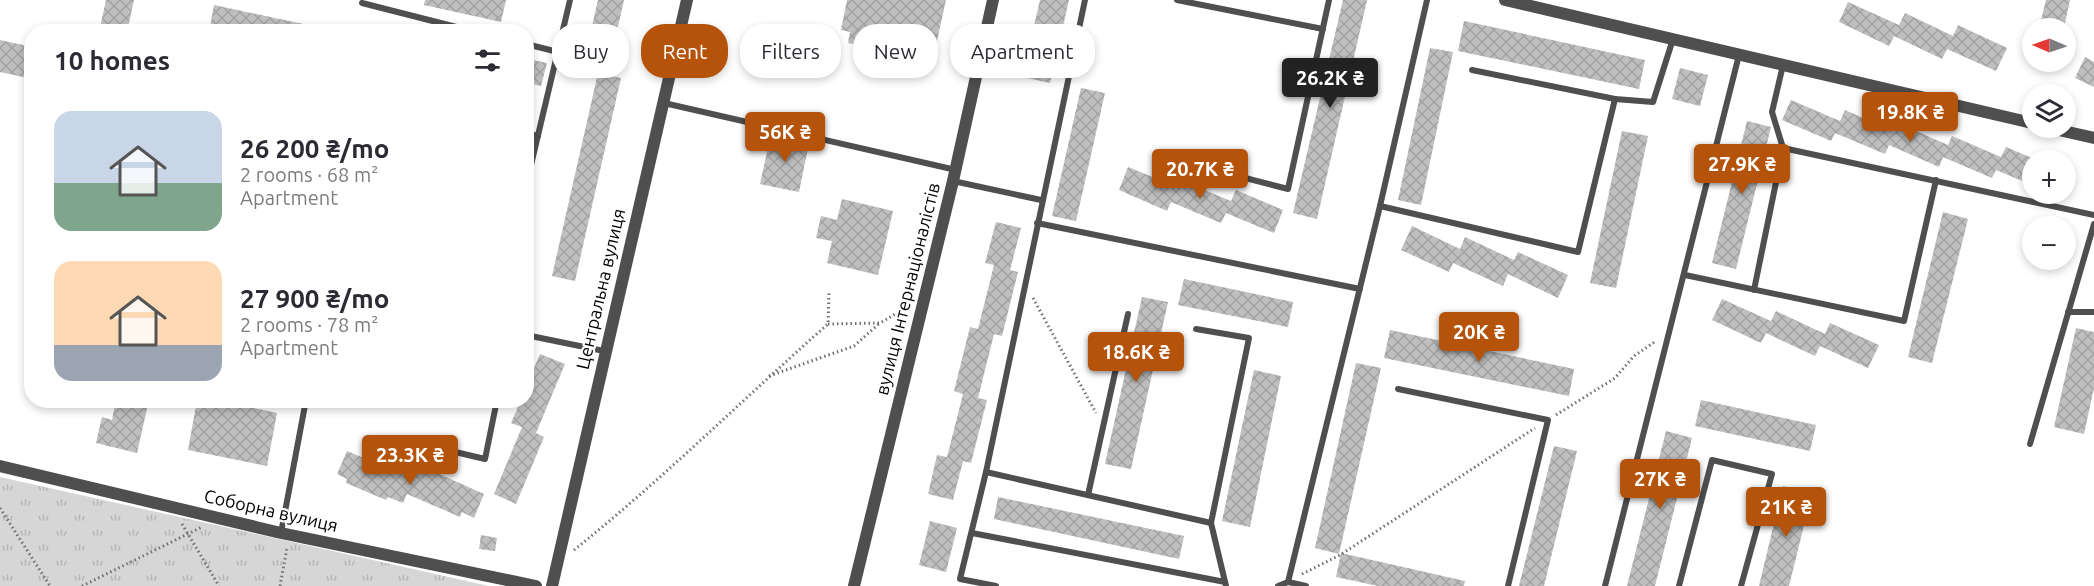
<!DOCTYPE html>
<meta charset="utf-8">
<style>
body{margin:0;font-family:Ubuntu,sans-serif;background:#f7f7f7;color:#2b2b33;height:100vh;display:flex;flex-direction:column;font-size:22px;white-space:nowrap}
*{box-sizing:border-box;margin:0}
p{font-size:20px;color:#7c7c81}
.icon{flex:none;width:33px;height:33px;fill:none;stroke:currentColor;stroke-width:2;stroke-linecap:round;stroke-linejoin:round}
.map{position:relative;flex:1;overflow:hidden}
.details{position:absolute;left:24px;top:24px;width:510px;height:384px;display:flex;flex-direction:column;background:#fff;border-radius:24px;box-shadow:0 3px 9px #0003}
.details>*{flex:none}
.hud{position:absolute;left:552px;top:24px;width:570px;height:54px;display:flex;gap:12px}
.needle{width:39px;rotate:272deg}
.fabs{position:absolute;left:2022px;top:18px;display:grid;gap:12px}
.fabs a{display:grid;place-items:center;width:54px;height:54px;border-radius:50%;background:#fff;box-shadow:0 3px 9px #0003;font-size:30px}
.price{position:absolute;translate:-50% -51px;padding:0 14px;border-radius:6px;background:#b45309;color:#fff;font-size:20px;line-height:39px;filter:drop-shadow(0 2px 3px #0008)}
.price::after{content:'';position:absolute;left:50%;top:36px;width:18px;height:14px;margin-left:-9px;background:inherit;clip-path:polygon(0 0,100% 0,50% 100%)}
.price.current{background:#222;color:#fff}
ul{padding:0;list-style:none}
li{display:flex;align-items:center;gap:18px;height:150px;padding:0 30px}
li span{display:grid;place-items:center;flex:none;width:168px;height:120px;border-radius:18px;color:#555}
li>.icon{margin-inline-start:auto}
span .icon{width:72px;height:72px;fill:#fffc;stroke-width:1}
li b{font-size:26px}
h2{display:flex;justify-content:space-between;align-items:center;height:72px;padding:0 30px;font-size:26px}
.tag{padding:0 21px;border-radius:24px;background:#fff;box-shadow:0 3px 9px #0003;font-size:21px;line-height:54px}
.tag.current{background:#b45309;color:#fff}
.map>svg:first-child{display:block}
.grass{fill:url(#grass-tufts)}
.building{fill:url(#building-cross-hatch)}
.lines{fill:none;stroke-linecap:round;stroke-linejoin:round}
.path{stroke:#717171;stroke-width:3;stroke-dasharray:1.5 3;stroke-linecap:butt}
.service{stroke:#4f4f4f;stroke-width:6}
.minor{stroke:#4f4f4f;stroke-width:12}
.labels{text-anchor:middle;stroke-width:4.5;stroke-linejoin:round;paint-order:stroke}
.street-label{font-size:18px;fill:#000;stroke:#fff}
</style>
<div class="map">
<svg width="2094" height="586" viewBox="0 0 2094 586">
<defs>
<pattern id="grass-tufts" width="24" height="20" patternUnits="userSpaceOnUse" patternTransform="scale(1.5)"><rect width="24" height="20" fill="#d6d6d6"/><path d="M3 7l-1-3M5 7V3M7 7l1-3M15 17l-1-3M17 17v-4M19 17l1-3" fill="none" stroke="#b6b6b6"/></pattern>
<pattern id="building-cross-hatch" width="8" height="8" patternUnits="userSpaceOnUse" patternTransform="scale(1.5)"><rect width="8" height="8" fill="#bfbfbf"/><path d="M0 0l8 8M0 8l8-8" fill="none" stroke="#a2a2a2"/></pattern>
</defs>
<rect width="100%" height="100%" fill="#fff"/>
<path class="grass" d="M0,477L489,586H0Z"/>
<g class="building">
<path d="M106,0H134L127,32H99Z"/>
<path d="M425,0H506L501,22L424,5Z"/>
<path d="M598,0H624L607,75L582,69Z"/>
<path d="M847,0H946L935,50L922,47L920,58L848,43L850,32L841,30Z"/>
<path d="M1040,0H1069L1050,83L1022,77Z"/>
<path d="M1343,0H1367L1317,219L1293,213Z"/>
<path d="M2046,0H2070L2064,28H2039Z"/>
<path d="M1848,2L1899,25L1905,13L1953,36L1958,25L2007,48L1996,71L1947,49L1942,59L1894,36L1889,46L1839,22Z"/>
<path d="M214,5L313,26V32H209Z"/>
<path d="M1464,21L1645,60L1639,89L1458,51Z"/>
<path d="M0,40L32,47L28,78L0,72Z"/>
<path d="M1430,48L1453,52L1421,205L1398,200Z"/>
<path d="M2085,57L2094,62V87L2075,78Z"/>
<path d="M533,60L547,63L541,86L528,83Z"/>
<path d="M1680,68L1708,75L1700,106L1672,99Z"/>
<path d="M598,73L621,78L575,281L552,276Z"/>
<path d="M1081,88L1105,93L1076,221L1052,216Z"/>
<path d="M1791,100L1840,121L1845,110L1895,132L1898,123L1948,145L1952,136L2001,157L2006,147L2032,158V185L1996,170L1992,178L1943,157L1939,167L1889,145L1885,154L1835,133L1831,141L1782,120Z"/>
<path d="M1747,121L1771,127L1736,269L1712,263Z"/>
<path d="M1622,131L1648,136L1616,288L1590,283Z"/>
<path d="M771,134L809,143L799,192L760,184Z"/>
<path d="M1128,167L1177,187L1180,180L1231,201L1236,190L1283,210L1274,233L1226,213L1221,223L1171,202L1167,211L1119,190Z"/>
<path d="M842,199L893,211L878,275L827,263L832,241L816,238L821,216L837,220Z"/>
<path d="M1943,212L1968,219L1932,363L1908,357Z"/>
<path d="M996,222L1021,228L1010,270L1018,272L1002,336L994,334L978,398L987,400L971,463L963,461L953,500L928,494L937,455L947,457L963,394L954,391L970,327L978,329L994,265L985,263Z"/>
<path d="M1412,226L1460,249L1465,237L1514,260L1518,252L1568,275L1558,298L1508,274L1503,286L1453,263L1449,272L1401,250Z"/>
<path d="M1184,279L1293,302L1288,327L1178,305Z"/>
<path d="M1142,297L1168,302L1131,469L1105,464Z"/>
<path d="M1722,299L1771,321L1776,311L1825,334L1830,323L1879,345L1868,368L1820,346L1815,356L1766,333L1761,343L1712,320Z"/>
<path d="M2076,328L2094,332V388L2084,434L2054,427Z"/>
<path d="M1390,330L1574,369L1569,396L1384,358Z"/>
<path d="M540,354L565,364L536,433L544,437L516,504L494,494L522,427L511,423L521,400H526V387Z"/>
<path d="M1356,363L1381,368L1339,554L1315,548Z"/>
<path d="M1254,370L1281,376L1250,527L1222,521Z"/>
<path d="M116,400H149L137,453L96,443L102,417L112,420Z"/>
<path d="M197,400H216L277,413L267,466L188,450Z"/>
<path d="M1701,400L1816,425L1810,451L1695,426Z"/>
<path d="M1666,431L1692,438L1655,586H1627Z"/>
<path d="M1554,446L1577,451L1544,586H1519Z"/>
<path d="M347,451L413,479L419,465L484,494L474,518L462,512L460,517L407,494L403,503L388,497L386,500L346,483L347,479L337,474Z"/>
<path d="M1783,486L1812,493L1789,586H1759Z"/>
<path d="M998,497L1184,536L1179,559L994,519Z"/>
<path d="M930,521L957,528L946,572L919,565Z"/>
<path d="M481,535L497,538L495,551L479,549Z"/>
<path d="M1341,553L1465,581L1464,586H1378L1336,577Z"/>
</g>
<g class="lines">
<g class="path">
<path d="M1033,298L1096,413"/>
<path d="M828,324L880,323L909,306"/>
<path d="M769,376L854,346L880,323"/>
<path d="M1556,415L1615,378L1634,356L1656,341"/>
<path d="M0,508L50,586"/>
<path d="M182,524L219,586"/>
<path d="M574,550C663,479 743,399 828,324L829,293"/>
<path d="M1302,574L1340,555L1535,428"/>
<path d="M82,586L202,527"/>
<path d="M280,586L287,548"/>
</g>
<g class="service">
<path d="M1177,0L1323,29"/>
<path d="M362,3L476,32"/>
<path d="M138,32L139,28L154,32"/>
<path d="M526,44L558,52"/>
<path d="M1472,70L1615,99"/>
<path d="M664,103L956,170"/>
<path d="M526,133L538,136"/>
<path d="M1783,148L2094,215"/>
<path d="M1164,157L1288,189L1329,0"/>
<path d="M953,181L1041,200"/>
<path d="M526,186L570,0"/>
<path d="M1380,206L1578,252L1615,99L1653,102L1673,39"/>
<path d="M1037,223L1360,289"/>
<path d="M1685,275L1904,321L1936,180"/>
<path d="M1754,290L1783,148L1772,112L1783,65"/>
<path d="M2068,312H2094"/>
<path d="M1196,329L1249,338L1211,523L1226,586"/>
<path d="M526,335L604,351"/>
<path d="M1398,389L1548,420L1508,586"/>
<path d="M396,438L485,459L497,400"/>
<path d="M2030,444L2094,224"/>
<path d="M986,472L1211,523"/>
<path d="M1088,495L1128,314"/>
<path d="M281,533L306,400"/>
<path d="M972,533L1225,582"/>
<path d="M1288,582L1380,206L1427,0"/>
<path d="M996,586L960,579L986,472L1085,0"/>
<path d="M1278,586L1288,582L1306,586"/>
<path d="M1605,586L1739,55"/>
<path d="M1679,586L1712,460L1772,474L1741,586"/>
</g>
<g class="minor">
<path d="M1505,0L2032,123"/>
<path d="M2050,128L2094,138"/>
<path d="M0,466L281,533L536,586"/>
<path d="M552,586L687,0"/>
<path d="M854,586L953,181L993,0"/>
</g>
</g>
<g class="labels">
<g class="street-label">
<text transform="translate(601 289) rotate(-77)" y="6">Центральна вулиця</text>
<text transform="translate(908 289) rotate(-76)" y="6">вулиця Інтернаціоналістів</text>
<text transform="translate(271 511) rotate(13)" y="6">Соборна вулиця</text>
</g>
</g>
</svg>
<div class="fabs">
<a><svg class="needle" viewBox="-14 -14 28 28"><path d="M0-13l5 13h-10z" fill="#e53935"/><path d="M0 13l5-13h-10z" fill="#7c7c81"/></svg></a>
<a><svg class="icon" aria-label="layers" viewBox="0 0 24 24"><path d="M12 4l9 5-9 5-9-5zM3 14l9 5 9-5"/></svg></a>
<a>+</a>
<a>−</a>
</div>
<b class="price current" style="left:1330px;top:109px">26.2K ₴</b>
<b class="price" style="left:1910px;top:143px">19.8K ₴</b>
<b class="price" style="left:785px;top:163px">56K ₴</b>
<b class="price" style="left:1742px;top:195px">27.9K ₴</b>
<b class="price" style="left:1200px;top:200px">20.7K ₴</b>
<b class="price" style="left:1479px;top:363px">20K ₴</b>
<b class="price" style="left:1136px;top:383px">18.6K ₴</b>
<b class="price" style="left:410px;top:486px">23.3K ₴</b>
<b class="price" style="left:1660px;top:510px">27K ₴</b>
<b class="price" style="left:1786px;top:538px">21K ₴</b>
<div class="hud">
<a class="tag">Buy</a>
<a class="tag current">Rent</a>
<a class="tag">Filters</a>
<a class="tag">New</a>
<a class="tag">Apartment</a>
</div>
<section class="details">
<h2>10 homes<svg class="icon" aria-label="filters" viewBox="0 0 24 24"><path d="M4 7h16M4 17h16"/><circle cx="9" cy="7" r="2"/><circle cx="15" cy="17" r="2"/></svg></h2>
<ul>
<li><span style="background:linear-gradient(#c9d6e8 60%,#7fa58c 0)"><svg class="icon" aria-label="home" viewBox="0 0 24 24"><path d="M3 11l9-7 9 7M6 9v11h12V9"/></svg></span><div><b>26 200 ₴/mo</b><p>2 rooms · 68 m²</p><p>Apartment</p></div></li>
<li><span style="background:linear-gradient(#ffd9b3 70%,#9aa5b1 0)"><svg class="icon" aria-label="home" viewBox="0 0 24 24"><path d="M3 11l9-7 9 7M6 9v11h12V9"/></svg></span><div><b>27 900 ₴/mo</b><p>2 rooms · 78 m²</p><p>Apartment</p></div></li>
</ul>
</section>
</div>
